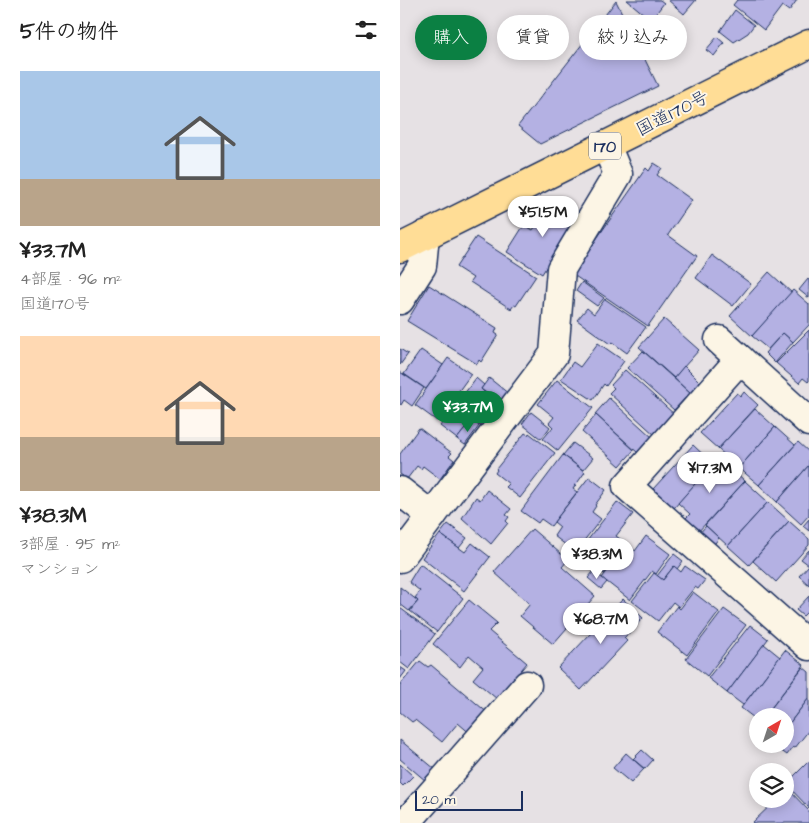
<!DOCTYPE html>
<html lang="ja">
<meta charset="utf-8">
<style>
body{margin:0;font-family:"Architects Daughter","Klee One",sans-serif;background:#f2f2f2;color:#222;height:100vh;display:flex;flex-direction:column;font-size:19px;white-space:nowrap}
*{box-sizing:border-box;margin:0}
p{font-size:16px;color:#767676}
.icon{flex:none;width:28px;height:28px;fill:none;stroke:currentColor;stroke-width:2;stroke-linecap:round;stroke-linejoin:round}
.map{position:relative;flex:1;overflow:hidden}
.details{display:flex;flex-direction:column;background:#fff;width:400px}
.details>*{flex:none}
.top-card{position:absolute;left:15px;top:15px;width:319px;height:45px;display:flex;gap:10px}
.needle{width:32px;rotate:39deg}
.tools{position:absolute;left:349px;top:708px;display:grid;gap:10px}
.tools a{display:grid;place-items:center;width:45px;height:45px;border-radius:50%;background:#fff;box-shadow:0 2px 12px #0003;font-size:25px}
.scale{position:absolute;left:15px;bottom:12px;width:108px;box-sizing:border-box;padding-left:5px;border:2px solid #1b2f5e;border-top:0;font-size:14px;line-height:18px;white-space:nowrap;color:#1b2f5e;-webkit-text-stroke:4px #fcf5e5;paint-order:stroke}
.price{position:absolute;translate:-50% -42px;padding:0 11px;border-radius:18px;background:#fff;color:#222;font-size:16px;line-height:32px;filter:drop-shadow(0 1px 2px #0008)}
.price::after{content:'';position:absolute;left:50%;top:30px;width:15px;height:11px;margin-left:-8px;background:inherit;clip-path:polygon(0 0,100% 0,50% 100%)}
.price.active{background:#0b8043;color:#fff}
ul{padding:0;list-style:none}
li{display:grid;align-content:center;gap:10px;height:265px;padding:0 20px}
li span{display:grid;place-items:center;height:155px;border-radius:0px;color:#555}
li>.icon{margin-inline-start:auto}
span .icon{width:90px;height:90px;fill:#fffc;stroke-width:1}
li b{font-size:21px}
h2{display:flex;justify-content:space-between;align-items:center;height:60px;padding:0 20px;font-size:21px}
.pill{padding:0 18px;border-radius:22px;background:#fff;box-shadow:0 2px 12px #0003;font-size:18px;line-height:45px}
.pill.active{background:#0b8043;color:#fff}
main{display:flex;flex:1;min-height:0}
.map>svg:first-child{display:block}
.building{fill:#b4b1e3;stroke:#1b2f5e}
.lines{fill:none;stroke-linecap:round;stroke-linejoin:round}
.minor-casing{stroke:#1b2f5e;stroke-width:31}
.trunk-casing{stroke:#1b2f5e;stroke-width:31}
.minor{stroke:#fcf5e5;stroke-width:28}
.trunk{stroke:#ffdd96;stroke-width:28}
.labels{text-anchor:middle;stroke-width:4;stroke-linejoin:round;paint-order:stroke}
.shield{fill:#fcf5e5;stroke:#5e6a86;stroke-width:1}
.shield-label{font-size:16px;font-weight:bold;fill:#1b2f5e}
.street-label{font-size:18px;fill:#1b2f5e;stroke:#fcf5e5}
</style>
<main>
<section class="details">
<h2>5件の物件<svg class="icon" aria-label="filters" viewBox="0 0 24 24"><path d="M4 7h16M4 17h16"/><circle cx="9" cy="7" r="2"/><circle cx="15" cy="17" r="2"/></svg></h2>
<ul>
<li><span style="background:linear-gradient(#a9c7e8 70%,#b9a48a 0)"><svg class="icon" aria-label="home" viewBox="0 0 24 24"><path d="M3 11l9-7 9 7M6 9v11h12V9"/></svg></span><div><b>¥33.7M</b><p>4部屋 · 96 m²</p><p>国道170号</p></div></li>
<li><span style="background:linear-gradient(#ffd9b3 65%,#b9a48a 0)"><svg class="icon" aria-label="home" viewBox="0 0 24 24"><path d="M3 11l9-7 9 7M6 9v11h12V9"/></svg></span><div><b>¥38.3M</b><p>3部屋 · 95 m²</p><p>マンション</p></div></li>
</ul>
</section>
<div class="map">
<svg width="409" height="823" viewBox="0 0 409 823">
<rect width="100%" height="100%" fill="#e6e1e4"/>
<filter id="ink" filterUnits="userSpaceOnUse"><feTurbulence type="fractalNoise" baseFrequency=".02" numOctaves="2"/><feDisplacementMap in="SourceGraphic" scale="10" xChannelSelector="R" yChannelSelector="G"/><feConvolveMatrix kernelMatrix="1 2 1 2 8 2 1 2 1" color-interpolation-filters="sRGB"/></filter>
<g filter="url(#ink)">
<g class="building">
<path d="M227,0H260L264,3L251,20Z"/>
<path d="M268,0H296L284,14Z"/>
<path d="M337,0H397L389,11L382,6L364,30L333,5Z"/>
<path d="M216,1L258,86L140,144L118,126Z"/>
<path d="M335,10L354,25L348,33L334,42L320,31Z"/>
<path d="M317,37L324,43L314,56L306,50Z"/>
<path d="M254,163L262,168L257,175L292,200L268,235L297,256L248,326L172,274L246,168L249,171Z"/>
<path d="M152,200L178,216L142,274L107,252L124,225L133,230Z"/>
<path d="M76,237L136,276L116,306L114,305L111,309L70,282L73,278L56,267Z"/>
<path d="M312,255L351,284L333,306L296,278Z"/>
<path d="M369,272L392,293L352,336L330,316Z"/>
<path d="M408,279L409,280V298L399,290Z"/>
<path d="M182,282L204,298L197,306L176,291Z"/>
<path d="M29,285L97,328L95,333L98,335L81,362L79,360L77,364L7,321Z"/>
<path d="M393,290L409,304V325L393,342L383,333L368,349L352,336Z"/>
<path d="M205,299L246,327L227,353L212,342L210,344L177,320L187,308L194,314Z"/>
<path d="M264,319L299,350L274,378L239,347Z"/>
<path d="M409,330V381L408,382L403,378L399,383L376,363Z"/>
<path d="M383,333L393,342L375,363L365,353Z"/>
<path d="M198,343L224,361L206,386L204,384L193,400L161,379L173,362L180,367Z"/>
<path d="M0,349L8,354L0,365Z"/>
<path d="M21,350L43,365L26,389L4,374Z"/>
<path d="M243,351L290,393L274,410L227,368Z"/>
<path d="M48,358L71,374L37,421L15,405Z"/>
<path d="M284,366L302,384L292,395L274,378Z"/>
<path d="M225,370L275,415L256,436L209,393L214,388L211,385Z"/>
<path d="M0,372L24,388L12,406L4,400L1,405L0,404Z"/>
<path d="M76,378L84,385L81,389L86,394L80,403L91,411L79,426L72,420L57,439L40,426Z"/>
<path d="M89,378L109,394L101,404L81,389Z"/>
<path d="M157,380L193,408L158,451L143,439L153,427L149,423L154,417L138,404Z"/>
<path d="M344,392L358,405L318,449L300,433L337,393L341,396Z"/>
<path d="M209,398L253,438L238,453L195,414Z"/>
<path d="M355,409L375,427L339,468L318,449Z"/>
<path d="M131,412L150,427L141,439L122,424Z"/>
<path d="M196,415L234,450L220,466L182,432Z"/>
<path d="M72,420L79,426L65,445L57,439Z"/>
<path d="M375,427L395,445L359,485L339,468Z"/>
<path d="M19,428L52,453L49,456L54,460L40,479L23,466L21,469L17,466L7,479L0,474V454Z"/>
<path d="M125,433L128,435L129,433L155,453L120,498L106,487L109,484L95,473L97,470L96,469Z"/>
<path d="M398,442L409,452V465L377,502L359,485Z"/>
<path d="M173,443L193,458L183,470L163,455Z"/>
<path d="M293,445L313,464L274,508L253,489Z"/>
<path d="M163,455L185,472L173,489L177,492L151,526L141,519L138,523L121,511Z"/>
<path d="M319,457L345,481L296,534L282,522L290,514L278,503Z"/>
<path d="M409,465V515L401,524L377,502Z"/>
<path d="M189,477L206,490L195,505L196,506L192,512L201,519L175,552L154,536L160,527L154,522Z"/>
<path d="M345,481L368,502L328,546L305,525Z"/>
<path d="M87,490L111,509L106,515L109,517L106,521L108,523L91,544L62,518L76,497L80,500Z"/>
<path d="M217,502L233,514L216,536L227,544L204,574L177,554Z"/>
<path d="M368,502L389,521L349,565L328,546Z"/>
<path d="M409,519V531L403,526Z"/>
<path d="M389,521L409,539V545L376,582L353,561Z"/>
<path d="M48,524L67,538L59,548L40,534Z"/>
<path d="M306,526L319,538L311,548L297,536Z"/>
<path d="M132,529L168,560L162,567L195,596L153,644L120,616L130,604L94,572Z"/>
<path d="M40,534L65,552L72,543L90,557L64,591L22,558Z"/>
<path d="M246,536L270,554L256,574L252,571L230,600L202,578L227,545L235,551Z"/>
<path d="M409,550V585L399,576L409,565L401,559Z"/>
<path d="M274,554L283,561L277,569L274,566L263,580L257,576Z"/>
<path d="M20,564L63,598L37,632L10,611L18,601L15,598L20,591L9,582Z"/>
<path d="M274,566L281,572L285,566L305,580L298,589L295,587L279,607L273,602L258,621L232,601L254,573L263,580Z"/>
<path d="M194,571L207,582L201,589L188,578Z"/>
<path d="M0,587L18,601L9,611L0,604Z"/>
<path d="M293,592L319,612L287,655L257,632L277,606L280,609Z"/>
<path d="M409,596V610L403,616L396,610Z"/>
<path d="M223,599L243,618L224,638L227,641L181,690L158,668Z"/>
<path d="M69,600L97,623L89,631L127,663L97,699L73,679L83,667L69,655L60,667L33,644Z"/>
<path d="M0,608L35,634L9,669L0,662Z"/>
<path d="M324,609L346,625L307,676L286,659Z"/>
<path d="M350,625L368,639L327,693L308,678Z"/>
<path d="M364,644L380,657L343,705L327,693Z"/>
<path d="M385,650L404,665L365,716H358V721L341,708Z"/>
<path d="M20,661L28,667L31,665L89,714L72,735L58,723L42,742L15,720L12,722L0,712V685Z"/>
<path d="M0,667L6,671L0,679Z"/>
<path d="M403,667L409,672V698L385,729V716H365Z"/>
<path d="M409,698V730L395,748L393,747L387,755L373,745L385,744V729Z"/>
<path d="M0,740L35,769L26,781L0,759Z"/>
<path d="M242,750L253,760L245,769L233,759Z"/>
<path d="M226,753L244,769L231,783L213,768Z"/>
<path d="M409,761V808L386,784Z"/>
<path d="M0,764L13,776L3,786L0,783Z"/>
<path d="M388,789L409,811V823H352L377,799H385V791Z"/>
</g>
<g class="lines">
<defs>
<g id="minor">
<path d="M0,300L22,266L25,235"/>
<path d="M319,340L409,422"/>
<path d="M340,359L227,486L409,646"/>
<path d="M0,491L32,516"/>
<path d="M0,558L154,354L161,269L218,174L206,145"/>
<path d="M6,823L127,685"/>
</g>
<path id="trunk" d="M0,248L409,44"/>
</defs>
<use href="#minor" class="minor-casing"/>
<use href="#trunk" class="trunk-casing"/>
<use href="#minor" class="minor"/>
<use href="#trunk" class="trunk"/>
</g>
</g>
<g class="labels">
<rect class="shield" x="189" y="132.5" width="32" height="27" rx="4"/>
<g class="shield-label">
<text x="205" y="152">170</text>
</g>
<g class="street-label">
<text transform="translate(272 113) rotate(-27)" y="6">国道170号</text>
</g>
</g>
</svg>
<div class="tools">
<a><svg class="needle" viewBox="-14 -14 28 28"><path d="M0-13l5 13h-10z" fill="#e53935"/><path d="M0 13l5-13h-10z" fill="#767676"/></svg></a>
<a><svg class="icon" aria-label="layers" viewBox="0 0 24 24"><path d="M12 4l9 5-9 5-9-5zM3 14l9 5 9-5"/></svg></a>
</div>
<div class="scale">20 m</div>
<b class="price" style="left:143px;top:238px">¥51.5M</b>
<b class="price active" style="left:68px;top:433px">¥33.7M</b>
<b class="price" style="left:310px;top:494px">¥17.3M</b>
<b class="price" style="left:197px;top:580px">¥38.3M</b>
<b class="price" style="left:201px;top:645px">¥68.7M</b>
<div class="top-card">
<a class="pill active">購入</a>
<a class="pill">賃貸</a>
<a class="pill">絞り込み</a>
</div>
</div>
</main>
